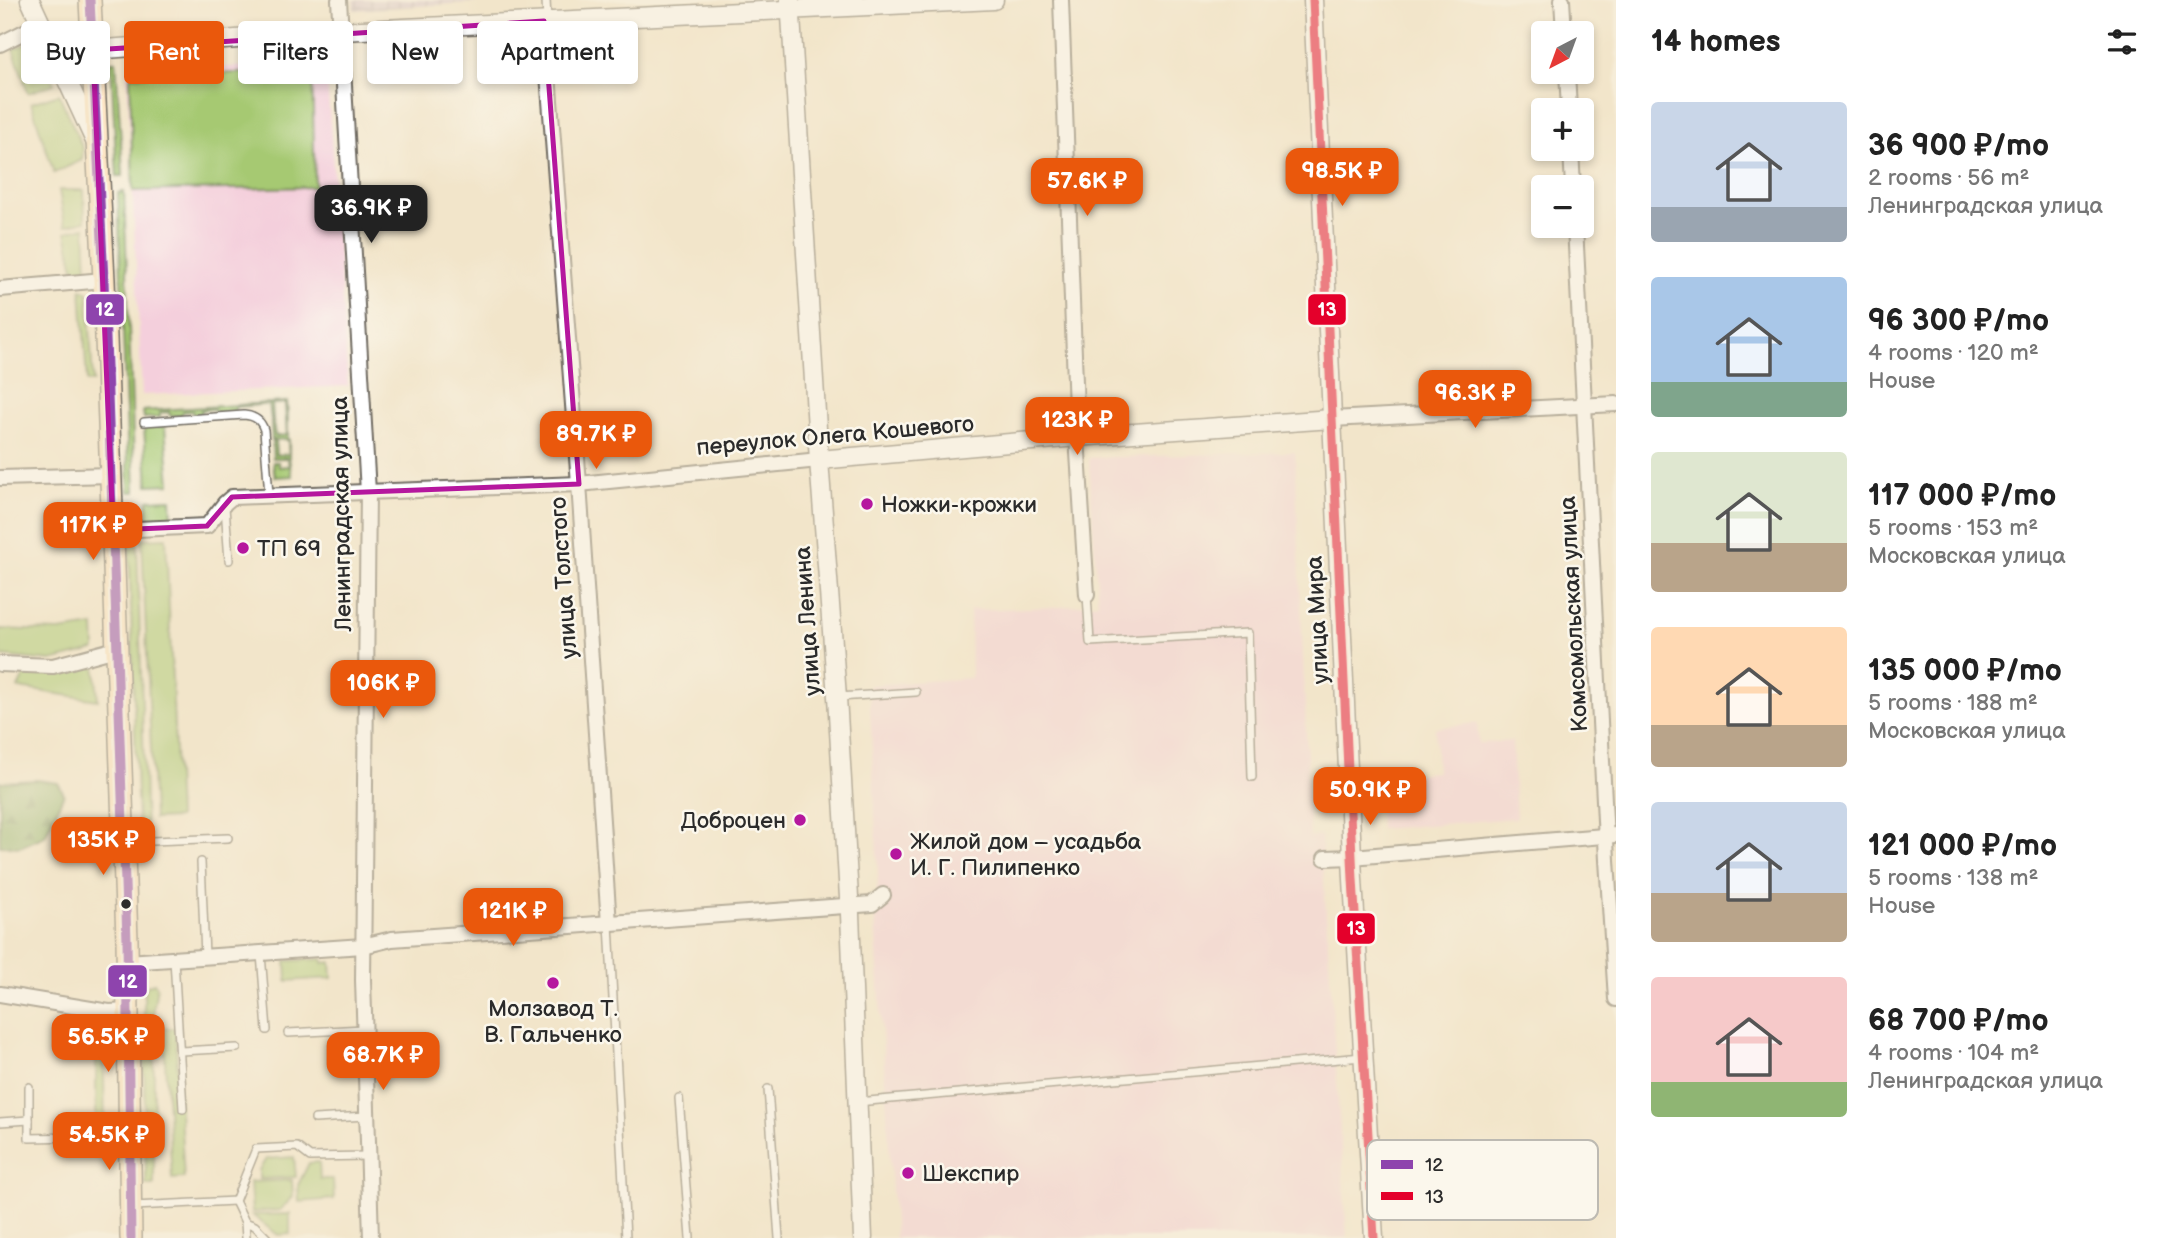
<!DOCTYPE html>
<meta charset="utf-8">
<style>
body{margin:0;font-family:"Balsamiq Sans",sans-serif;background:#f6f6f6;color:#222;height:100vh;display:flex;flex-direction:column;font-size:26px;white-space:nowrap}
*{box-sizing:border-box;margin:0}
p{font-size:23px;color:#767676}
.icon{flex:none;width:38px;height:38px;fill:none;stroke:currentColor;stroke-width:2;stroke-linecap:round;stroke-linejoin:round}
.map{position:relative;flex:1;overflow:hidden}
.panel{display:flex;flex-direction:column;background:#fff;width:560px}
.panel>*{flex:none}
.banner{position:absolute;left:21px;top:21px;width:665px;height:63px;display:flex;gap:14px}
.needle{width:46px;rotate:221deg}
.fabs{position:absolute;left:1531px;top:21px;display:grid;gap:14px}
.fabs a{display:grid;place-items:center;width:63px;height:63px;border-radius:7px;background:#fff;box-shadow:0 4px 10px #0003;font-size:35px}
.price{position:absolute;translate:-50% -60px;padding:0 16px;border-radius:14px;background:#ea580c;color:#fff;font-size:23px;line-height:46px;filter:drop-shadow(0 2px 4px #0008)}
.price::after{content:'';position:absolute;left:50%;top:42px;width:21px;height:16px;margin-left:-10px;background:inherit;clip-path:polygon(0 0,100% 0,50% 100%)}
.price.active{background:#222;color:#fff}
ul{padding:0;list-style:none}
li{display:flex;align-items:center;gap:21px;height:175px;padding:0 35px}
li span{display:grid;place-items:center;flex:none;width:196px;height:140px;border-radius:7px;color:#555}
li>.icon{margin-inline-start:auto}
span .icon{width:84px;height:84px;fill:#fffc;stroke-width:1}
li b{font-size:30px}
h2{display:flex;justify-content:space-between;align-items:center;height:84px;padding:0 35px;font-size:30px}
.pill{padding:0 24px;border-radius:7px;background:#fff;box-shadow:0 4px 10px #0003;font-size:24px;line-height:63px}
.pill.active{background:#ea580c;color:#fff}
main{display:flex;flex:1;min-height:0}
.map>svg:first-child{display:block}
.built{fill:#f4cfdc}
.industrial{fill:url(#industrial-grid)}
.green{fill:#a6c972;stroke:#687a4e;stroke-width:2}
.forest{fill:url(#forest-firs);stroke:#586c48;stroke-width:2}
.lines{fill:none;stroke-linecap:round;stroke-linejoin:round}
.service-casing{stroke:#716c63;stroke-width:10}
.minor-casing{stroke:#716c63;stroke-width:18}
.tertiary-casing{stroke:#716c63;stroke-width:21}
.secondary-casing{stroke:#716c63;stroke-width:24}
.service{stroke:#fff;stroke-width:7}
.minor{stroke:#fff;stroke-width:14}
.tertiary{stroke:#fff;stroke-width:18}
.secondary{stroke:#fde5c4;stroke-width:21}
.bus-1-casing{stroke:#fbf7ec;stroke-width:14}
.bus-2-casing{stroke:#fbf7ec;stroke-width:14}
.bus-1{stroke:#8e44ad;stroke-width:9}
.bus-2{stroke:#e4002b;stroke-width:9}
.marked{fill:none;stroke:#b5179e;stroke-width:5;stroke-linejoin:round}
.poi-dot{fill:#b5179e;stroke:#fbf7ec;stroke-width:2.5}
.bus-dot{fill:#2b2b2b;stroke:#fbf7ec;stroke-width:2.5}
.labels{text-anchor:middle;stroke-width:5;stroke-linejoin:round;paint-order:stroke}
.street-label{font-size:23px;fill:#2b2b2b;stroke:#fbf7ec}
.poi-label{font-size:23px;fill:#2b2b2b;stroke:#fbf7ec;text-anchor:start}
.key{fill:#fbf7ec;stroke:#bdbab2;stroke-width:2}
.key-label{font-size:19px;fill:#2b2b2b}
.line-badge{stroke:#fbf7ec;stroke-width:2.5}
.badge-label{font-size:19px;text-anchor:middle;font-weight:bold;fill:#fff}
</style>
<main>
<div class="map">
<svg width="1616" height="1238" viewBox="0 0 1616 1238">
<defs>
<pattern id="industrial-grid" width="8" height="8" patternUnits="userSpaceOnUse" patternTransform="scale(1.75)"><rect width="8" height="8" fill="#d0bdcc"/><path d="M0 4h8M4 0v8" fill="none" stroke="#a99aa6"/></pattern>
<pattern id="forest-firs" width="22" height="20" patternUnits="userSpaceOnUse" patternTransform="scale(1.75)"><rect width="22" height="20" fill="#84ad64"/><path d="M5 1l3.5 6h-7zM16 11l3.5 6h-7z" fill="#6c8d53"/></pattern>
</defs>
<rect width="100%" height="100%" fill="#fbf7ec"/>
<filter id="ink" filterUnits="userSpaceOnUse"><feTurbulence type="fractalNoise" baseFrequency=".0143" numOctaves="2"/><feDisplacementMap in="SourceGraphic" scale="14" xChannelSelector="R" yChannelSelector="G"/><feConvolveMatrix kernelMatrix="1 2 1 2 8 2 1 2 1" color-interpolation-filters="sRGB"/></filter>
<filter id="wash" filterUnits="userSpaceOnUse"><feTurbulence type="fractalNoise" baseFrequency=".00686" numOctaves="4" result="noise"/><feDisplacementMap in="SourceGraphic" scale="28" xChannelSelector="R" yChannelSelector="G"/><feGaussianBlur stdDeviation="1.57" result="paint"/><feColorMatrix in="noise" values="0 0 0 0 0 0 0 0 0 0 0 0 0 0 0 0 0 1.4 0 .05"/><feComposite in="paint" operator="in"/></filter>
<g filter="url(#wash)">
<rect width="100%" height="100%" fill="#f2e5ca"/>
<g class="built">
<path d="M326,64L348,386L142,395L127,70Z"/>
<path d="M1295,452L1310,837L1321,836L1347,1238H895L875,921L878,876L869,685L971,678L970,610L1061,607L1098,603L1089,458Z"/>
<path d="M1477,723L1479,743L1512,741L1516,818L1380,829L1377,777L1437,772L1435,728Z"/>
</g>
<path class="industrial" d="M353,0H516L354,10Z"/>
<g class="green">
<path d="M25,44C43,46 47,69 54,84L28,93L13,49Z"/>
<path d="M111,61H116L123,176H117Z"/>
<path d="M312,71L315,187L133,191L130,76Z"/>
<path d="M59,94L83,149L82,160L54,173L31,103Z"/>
<path d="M59,190H84L85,221L65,226Z"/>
<path d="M124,192L135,492H129L118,193Z"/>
<path d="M85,227L87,271L83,277L76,278L66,232Z"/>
<path d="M81,289L88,292L93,382H87Z"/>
<path d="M287,402C289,426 286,454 292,476L275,477L273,462H278L279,467L289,466L288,458H273L272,442H275L276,455L289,454V439L272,440L271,421H273L275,436L287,435L285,403L272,404L273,419H271L269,404L235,407V411L215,413L214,409L201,410V414H193L192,411L182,412V415L170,416L169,412L160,413V417L144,418L143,411Z"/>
<path d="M144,427H165L170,484L148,485Z"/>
<path d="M171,499L172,520L147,521L148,500Z"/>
<path d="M166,538L178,818L154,819L142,539Z"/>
<path d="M137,539L146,834L140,832L138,829L129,546L132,540Z"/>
<path d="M94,626L95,650L51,661L0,656V629L59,631Z"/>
<path d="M95,662L98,700L18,688L27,670Z"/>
<path d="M323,959V963L331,962L332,978L287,981L286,961Z"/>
<path d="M154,983L157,986L154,1006V1046H144V991L148,985Z"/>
<path d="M106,1025L104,1074L105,1129H96V1056L86,1046Z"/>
<path d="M163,1028H175L184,1178L172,1179Z"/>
<path d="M144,1054H154V1185H146Z"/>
<path d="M294,1157L296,1177L259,1179V1170L266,1159Z"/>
<path d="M319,1162L320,1179H333L334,1199L299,1202L298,1185L309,1163Z"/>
<path d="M292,1180L293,1197L280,1210L252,1212L250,1182Z"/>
<path d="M290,1214V1234L278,1235L252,1215Z"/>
</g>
<path class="forest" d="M37,780L58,783L64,794L45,836L20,847L0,846V782Z"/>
</g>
<g filter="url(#ink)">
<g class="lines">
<defs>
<g id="service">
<path d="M546,0L547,20"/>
<path d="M144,422L244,415C255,416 261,420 264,430L269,495"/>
<path d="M225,507L229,560"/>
<path d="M1087,595L1090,642L1248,633L1252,777"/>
<path d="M838,697L916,692"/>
<path d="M127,842L228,838"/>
<path d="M201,862L205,956"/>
<path d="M609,924L626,1238"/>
<path d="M261,954L267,1030"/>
<path d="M174,959L183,1109"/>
<path d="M288,1033L364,1029"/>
<path d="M348,1047L364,1046"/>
<path d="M180,1051L237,1048"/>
<path d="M29,1087V1138L128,1136"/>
<path d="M768,1089L779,1238"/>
<path d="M679,1098L690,1238"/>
<path d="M857,1102L1362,1057"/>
<path d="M315,1119L366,1116"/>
<path d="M0,1122L29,1120"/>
<path d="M235,1201L245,1222"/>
<path d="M134,1206L235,1201L256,1149L297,1147L310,1157L367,1156"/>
<path d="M246,1238L245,1222L255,1226L267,1238"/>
</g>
<g id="minor">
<path d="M339,0L368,492L363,980L371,1238"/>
<path d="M1061,0L1077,437L1087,595"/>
<path d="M1562,0L1564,33"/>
<path d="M544,21L579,484L609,924"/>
<path d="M0,44L40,24"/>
<path d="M1567,72L1569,110"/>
<path d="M1571,149L1573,187"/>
<path d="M1575,226L1607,860L1616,999"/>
<path d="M0,289L104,280"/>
<path d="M1332,419L1616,404"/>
<path d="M0,478L111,475"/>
<path d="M113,530L207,526L225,503L232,497L579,484L819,460"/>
<path d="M0,664L53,666L116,649"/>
<path d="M1325,858L1352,857L1616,835"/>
<path d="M127,962L363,946L392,939L872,904L883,895"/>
<path d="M0,994L109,1012L128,1011"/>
</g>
<g id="tertiary">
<path d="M30,0L96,143"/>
<path d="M790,0L819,460L837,697L850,914L863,1238"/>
<path d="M1313,0L1353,879L1374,1238"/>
<path d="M40,24C57,42 67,50 93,50L341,31L994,0"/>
<path d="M819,460L1077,437L1332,419"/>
</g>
<path id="secondary" d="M90,0L104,280L127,940L131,1238"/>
</defs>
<use href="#service" class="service-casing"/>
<use href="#minor" class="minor-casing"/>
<use href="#tertiary" class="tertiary-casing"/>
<use href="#secondary" class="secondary-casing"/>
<use href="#service" class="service"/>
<use href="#minor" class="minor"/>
<use href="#tertiary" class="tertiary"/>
<use href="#secondary" class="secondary"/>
<defs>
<path id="bus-1" d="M90,0L104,280L127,940L131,1238"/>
<path id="bus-2" d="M1313,0L1353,879L1374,1238"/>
</defs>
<use href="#bus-1" class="bus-1-casing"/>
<use href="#bus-2" class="bus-2-casing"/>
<use href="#bus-1" class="bus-1"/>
<use href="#bus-2" class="bus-2"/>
</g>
</g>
<path d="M0 0H1616V1238H0ZM544,21L579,484L232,497L207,526L113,530L93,50Z" fill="#f2e5ca" fill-opacity=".55" fill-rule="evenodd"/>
<path class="marked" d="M544,21L579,484L232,497L207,526L113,530L93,50Z"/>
<g class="poi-dot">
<circle cx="867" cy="504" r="7"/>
<circle cx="243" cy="548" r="7"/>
<circle cx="800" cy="820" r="7"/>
<circle cx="896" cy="854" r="7"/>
<circle cx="553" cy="983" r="7"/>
<circle cx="908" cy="1173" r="7"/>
</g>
<circle class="bus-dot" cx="126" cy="904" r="6"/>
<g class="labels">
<g class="street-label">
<text transform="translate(835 435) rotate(-5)" y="8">переулок Олега Кошевого</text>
<text transform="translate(341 514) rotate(-91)" y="8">Ленинградская улица</text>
<text transform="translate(563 578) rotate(-94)" y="8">улица Толстого</text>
<text transform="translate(1573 614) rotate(-93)" y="8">Комсомольская улица</text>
<text transform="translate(1317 620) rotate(-93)" y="8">улица Мира</text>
<text transform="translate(807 621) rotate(-94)" y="8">улица Ленина</text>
</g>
<g class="poi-label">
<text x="881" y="512">Ножки-крожки</text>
<text x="257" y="556">ТП 69</text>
<text x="786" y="828" text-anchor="end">Доброцен</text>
<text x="910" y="849">Жилой дом – усадьба<tspan x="910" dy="26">И. Г. Пилипенко</tspan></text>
<text x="553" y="1016" text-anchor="middle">Молзавод Т.<tspan x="553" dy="26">В. Гальченко</tspan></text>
<text x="922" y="1181">Шекспир</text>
</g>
</g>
<rect x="1367" y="1140" width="231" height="80" rx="10" class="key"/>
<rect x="1381" y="1160" width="32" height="9" fill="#8e44ad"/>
<rect x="1381" y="1192" width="32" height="8" fill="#e4002b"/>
<g class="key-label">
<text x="1425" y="1171">12</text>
<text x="1425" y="1203">13</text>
</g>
<g class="line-badge">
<rect x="85" y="293" width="40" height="33" rx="7" fill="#8e44ad"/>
<rect x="1307" y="293" width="40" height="33" rx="7" fill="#e4002b"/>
<rect x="1336" y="912" width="40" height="33" rx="7" fill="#e4002b"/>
<rect x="107" y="964" width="41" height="34" rx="7" fill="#8e44ad"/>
</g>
<g class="badge-label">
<text x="105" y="316">12</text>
<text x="1327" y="316">13</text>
<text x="1356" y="935">13</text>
<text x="128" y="988">12</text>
</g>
</svg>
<div class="fabs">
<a><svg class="needle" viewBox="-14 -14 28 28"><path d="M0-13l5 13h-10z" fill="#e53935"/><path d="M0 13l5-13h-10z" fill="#767676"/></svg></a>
<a>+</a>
<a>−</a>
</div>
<b class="price" style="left:1342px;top:208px">98.5K ₽</b>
<b class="price" style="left:1087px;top:218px">57.6K ₽</b>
<b class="price active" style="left:371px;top:245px">36.9K ₽</b>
<b class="price" style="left:1475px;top:430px">96.3K ₽</b>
<b class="price" style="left:1077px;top:457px">123K ₽</b>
<b class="price" style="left:596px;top:471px">89.7K ₽</b>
<b class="price" style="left:93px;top:562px">117K ₽</b>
<b class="price" style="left:383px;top:720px">106K ₽</b>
<b class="price" style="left:1370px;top:827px">50.9K ₽</b>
<b class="price" style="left:103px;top:877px">135K ₽</b>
<b class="price" style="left:513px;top:948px">121K ₽</b>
<b class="price" style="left:108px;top:1074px">56.5K ₽</b>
<b class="price" style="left:383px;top:1092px">68.7K ₽</b>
<b class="price" style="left:109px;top:1172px">54.5K ₽</b>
<div class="banner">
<a class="pill">Buy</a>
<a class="pill active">Rent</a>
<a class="pill">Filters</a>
<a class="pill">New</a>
<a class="pill">Apartment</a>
</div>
</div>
<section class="panel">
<h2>14 homes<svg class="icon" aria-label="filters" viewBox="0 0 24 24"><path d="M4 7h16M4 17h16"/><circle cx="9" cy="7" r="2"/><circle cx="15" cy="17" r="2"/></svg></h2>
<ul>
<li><span style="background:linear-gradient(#c9d6e8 75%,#9aa5b1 0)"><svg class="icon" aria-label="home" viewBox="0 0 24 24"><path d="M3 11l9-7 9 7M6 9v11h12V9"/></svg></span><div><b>36 900 ₽/mo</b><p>2 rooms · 56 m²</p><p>Ленинградская улица</p></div></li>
<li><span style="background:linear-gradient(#a9c7e8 75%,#7fa58c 0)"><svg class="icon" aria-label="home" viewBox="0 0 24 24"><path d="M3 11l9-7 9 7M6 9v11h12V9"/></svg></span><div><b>96 300 ₽/mo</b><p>4 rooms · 120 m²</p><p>House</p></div></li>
<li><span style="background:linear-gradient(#dfe7d0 65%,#b9a48a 0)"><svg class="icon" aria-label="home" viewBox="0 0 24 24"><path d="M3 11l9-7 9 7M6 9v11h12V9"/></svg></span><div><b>117 000 ₽/mo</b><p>5 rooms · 153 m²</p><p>Московская улица</p></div></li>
<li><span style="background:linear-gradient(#ffd9b3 70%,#b9a48a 0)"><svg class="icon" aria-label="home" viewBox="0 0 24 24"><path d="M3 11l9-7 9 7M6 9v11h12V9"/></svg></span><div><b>135 000 ₽/mo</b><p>5 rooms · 188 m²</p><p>Московская улица</p></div></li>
<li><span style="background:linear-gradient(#c9d6e8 65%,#b9a48a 0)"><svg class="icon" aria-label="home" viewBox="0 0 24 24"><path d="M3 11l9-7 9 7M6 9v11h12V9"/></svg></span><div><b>121 000 ₽/mo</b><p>5 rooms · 138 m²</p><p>House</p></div></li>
<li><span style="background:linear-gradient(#f6c9c9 75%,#8fb573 0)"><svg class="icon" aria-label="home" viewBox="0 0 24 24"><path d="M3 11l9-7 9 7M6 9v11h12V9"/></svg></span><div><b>68 700 ₽/mo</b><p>4 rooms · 104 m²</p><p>Ленинградская улица</p></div></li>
</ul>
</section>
</main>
